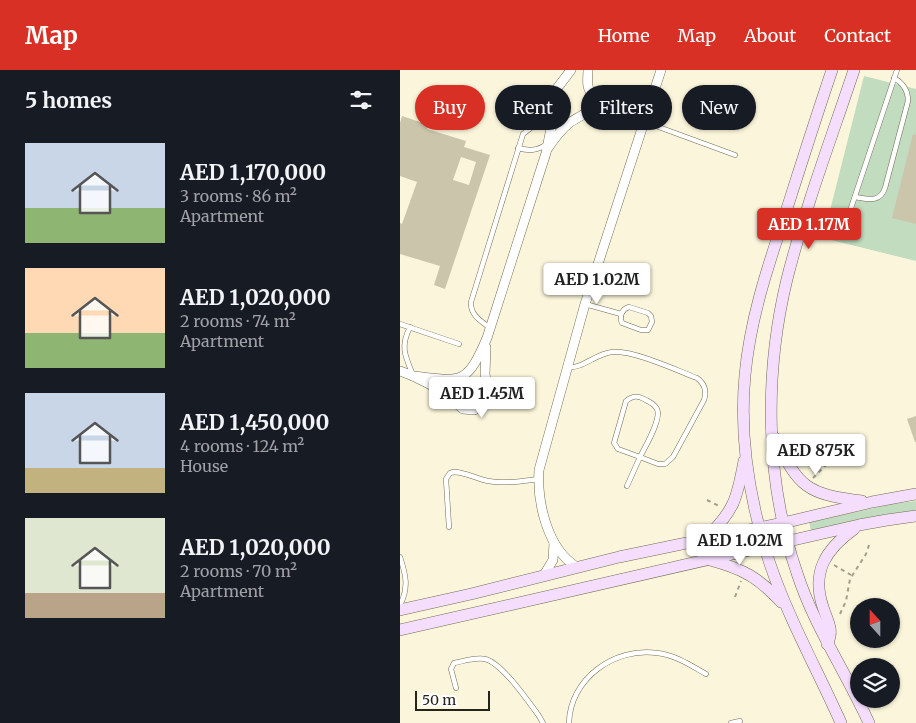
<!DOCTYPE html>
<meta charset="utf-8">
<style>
body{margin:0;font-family:Merriweather,serif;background:#20242c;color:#f1f3f6;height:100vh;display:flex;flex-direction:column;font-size:19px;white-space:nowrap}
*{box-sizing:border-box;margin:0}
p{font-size:16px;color:#9ea1a6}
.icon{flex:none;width:28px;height:28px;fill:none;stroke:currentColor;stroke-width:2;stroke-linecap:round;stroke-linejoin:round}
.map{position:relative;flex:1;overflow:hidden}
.side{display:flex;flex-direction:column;background:#171b24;width:400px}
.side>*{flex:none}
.top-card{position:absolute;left:15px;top:15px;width:425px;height:45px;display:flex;gap:10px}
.needle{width:32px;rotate:339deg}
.buttons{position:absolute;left:450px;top:528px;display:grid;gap:10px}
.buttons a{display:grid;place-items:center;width:50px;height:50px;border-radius:50%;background:#171b24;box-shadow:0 1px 4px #0004;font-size:25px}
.scale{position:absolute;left:15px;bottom:12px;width:75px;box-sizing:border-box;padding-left:5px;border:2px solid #25241a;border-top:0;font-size:14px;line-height:18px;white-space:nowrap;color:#25241a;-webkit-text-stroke:4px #fff;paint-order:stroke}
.price{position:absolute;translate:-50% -42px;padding:0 11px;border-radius:5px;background:#fff;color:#222;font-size:16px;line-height:32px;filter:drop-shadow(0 1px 2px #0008)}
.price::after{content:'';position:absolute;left:50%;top:30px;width:15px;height:11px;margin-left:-8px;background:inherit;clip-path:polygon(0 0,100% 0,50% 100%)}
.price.current{background:#d93025;color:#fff}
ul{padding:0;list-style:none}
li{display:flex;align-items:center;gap:15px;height:125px;padding:0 25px}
li span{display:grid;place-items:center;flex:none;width:140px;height:100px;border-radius:0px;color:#555}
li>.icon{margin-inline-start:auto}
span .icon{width:60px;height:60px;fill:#fffc;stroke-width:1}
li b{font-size:21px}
h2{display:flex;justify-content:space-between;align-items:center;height:60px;padding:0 25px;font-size:21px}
.tag{padding:0 18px;border-radius:22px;background:#171b24;box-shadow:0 1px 4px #0004;font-size:18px;line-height:45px}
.tag.current{background:#d93025;color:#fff}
header{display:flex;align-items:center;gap:30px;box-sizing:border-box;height:70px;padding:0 25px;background:#d93025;color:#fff}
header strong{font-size:24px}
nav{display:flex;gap:28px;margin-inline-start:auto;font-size:18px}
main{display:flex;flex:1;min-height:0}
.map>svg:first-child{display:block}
.green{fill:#c1dcbf}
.building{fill:#cac5ab;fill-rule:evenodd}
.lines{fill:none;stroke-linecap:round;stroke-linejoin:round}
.lane-casing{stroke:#716c55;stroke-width:5.5}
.street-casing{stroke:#716c55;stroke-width:10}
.secondary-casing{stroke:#716c55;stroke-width:12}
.path{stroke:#a29f8b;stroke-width:2;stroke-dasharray:4 4;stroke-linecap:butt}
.lane{stroke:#fff;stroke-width:4.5}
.street{stroke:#fff;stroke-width:9}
.secondary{stroke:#f5defd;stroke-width:11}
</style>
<header>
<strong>Map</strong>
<nav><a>Home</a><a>Map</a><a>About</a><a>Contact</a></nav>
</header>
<main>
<section class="side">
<h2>5 homes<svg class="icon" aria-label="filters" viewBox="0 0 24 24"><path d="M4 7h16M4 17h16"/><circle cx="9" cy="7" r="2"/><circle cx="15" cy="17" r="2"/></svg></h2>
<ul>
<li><span style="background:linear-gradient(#c9d6e8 65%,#8fb573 0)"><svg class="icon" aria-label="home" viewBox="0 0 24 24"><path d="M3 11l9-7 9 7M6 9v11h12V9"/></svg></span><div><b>AED 1,170,000</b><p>3 rooms · 86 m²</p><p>Apartment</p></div></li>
<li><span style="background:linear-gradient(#ffd9b3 65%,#8fb573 0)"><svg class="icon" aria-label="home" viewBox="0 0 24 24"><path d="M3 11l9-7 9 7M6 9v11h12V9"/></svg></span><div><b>AED 1,020,000</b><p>2 rooms · 74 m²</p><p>Apartment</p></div></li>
<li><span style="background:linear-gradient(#c9d6e8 75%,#c2b280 0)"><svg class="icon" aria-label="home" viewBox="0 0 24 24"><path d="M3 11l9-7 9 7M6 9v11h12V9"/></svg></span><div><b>AED 1,450,000</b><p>4 rooms · 124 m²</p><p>House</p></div></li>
<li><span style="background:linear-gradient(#dfe7d0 75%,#b9a48a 0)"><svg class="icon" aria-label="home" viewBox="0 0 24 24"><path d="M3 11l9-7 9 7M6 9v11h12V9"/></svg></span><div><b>AED 1,020,000</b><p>2 rooms · 70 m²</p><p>Apartment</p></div></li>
</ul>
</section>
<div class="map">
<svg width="516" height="653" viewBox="0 0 516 653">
<rect width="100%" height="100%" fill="#fbf6db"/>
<g class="green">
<path d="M464,6L516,19V191L423,168Z"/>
<path d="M516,431V442L411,461L409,452L493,434Z"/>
</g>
<g class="building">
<path d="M2,46L29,55L27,59L66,71L64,77L90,85L45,219L34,215L40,196L0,184V153L2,154L17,112L0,106V53ZM61,87L76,92L69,115L53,110Z"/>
<path d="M513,64L516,65V154L492,148Z"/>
<path d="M516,346V372H515L507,349Z"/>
</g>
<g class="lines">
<defs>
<g id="lane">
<path d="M245,52L335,85"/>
<path d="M118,78C129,81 137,81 147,74"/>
<path d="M455,127C468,129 480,133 485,118L508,31C508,20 503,13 494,8"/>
<path d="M402,166C418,151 437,160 450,141L497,0"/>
<path d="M185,234L221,244"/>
<path d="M229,237L248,243L251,246L252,252L248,260H241L222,253C219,246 222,239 229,237Z"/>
<path d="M0,254L59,274"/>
<path d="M10,257C0,277 5,286 13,305"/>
<path d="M90,258C81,251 70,245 71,232L123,64L132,57L151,56"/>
<path d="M168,297C182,299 195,284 212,282C233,280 276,300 297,308C305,314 307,321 304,330L273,387L265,394H258L240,387C245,377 262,349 257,339C254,333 249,332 244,329C237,325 232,326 226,331L214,373L218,379L240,387L227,416"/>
<path d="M49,457L46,409L50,403C59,399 77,409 88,411C105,414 122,411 139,409"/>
<path d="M0,487C6,505 9,518 0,535"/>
<path d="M56,618L51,599L54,593C64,591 76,587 85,589C102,593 128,631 139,646L143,653"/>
<path d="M169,653C170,609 214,577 257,583C275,585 290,595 306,604"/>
<path d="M331,653L340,651"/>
</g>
<g id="street">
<path d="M148,78C154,69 160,61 168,54C177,46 191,45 192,31C193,25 189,21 188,16C187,11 188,5 188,0"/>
<path d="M0,301L13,306L41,320L63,339L74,340L80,337L87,327L88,321L85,304L86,277"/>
<path d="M13,306C61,311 66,317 87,268L146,83L155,39L153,27L155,21L171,0"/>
<path d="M177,497C147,479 137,432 139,400L185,234L261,0"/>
<path d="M144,505L153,490L154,473"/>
</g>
<g id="secondary">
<path d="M432,0C415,50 399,101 383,151C366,202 350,251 345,305C339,367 350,432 369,491C388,548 417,599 441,653"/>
<path d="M454,0C431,69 405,138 387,209C364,304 365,410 397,503C414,556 446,602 469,653"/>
<path d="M375,368C399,418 407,424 462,431"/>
<path d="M306,468C334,441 337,429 344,391"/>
<path d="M310,490C343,499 358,507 381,532"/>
<path d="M0,540L71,524L219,487L383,453L472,432L516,424"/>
<path d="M0,560L459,455L487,450L516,446"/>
<path d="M427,574C435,561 427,550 423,537C411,502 426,479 454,459"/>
</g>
</defs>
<use href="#lane" class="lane-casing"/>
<use href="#street" class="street-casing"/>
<use href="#secondary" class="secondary-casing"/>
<g class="path">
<path d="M413,408L427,394"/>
<path d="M307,430L319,436"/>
<path d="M434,495L451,505"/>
<path d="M335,527L341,511"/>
<path d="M440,544L446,531L450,509L466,484L469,475"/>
</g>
<use href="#lane" class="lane"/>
<use href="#street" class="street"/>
<use href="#secondary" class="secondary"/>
</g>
</svg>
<div class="buttons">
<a><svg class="needle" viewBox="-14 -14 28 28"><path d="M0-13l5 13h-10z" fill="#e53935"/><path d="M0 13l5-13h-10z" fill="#9ea1a6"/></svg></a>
<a><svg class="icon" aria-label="layers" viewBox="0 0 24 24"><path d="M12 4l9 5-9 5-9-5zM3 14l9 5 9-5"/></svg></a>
</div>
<div class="scale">50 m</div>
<b class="price current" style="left:409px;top:180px">AED 1.17M</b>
<b class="price" style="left:197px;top:235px">AED 1.02M</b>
<b class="price" style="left:82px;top:349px">AED 1.45M</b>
<b class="price" style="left:416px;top:406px">AED 875K</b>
<b class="price" style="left:340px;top:496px">AED 1.02M</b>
<div class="top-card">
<a class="tag current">Buy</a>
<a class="tag">Rent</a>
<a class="tag">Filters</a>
<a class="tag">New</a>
</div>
</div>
</main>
